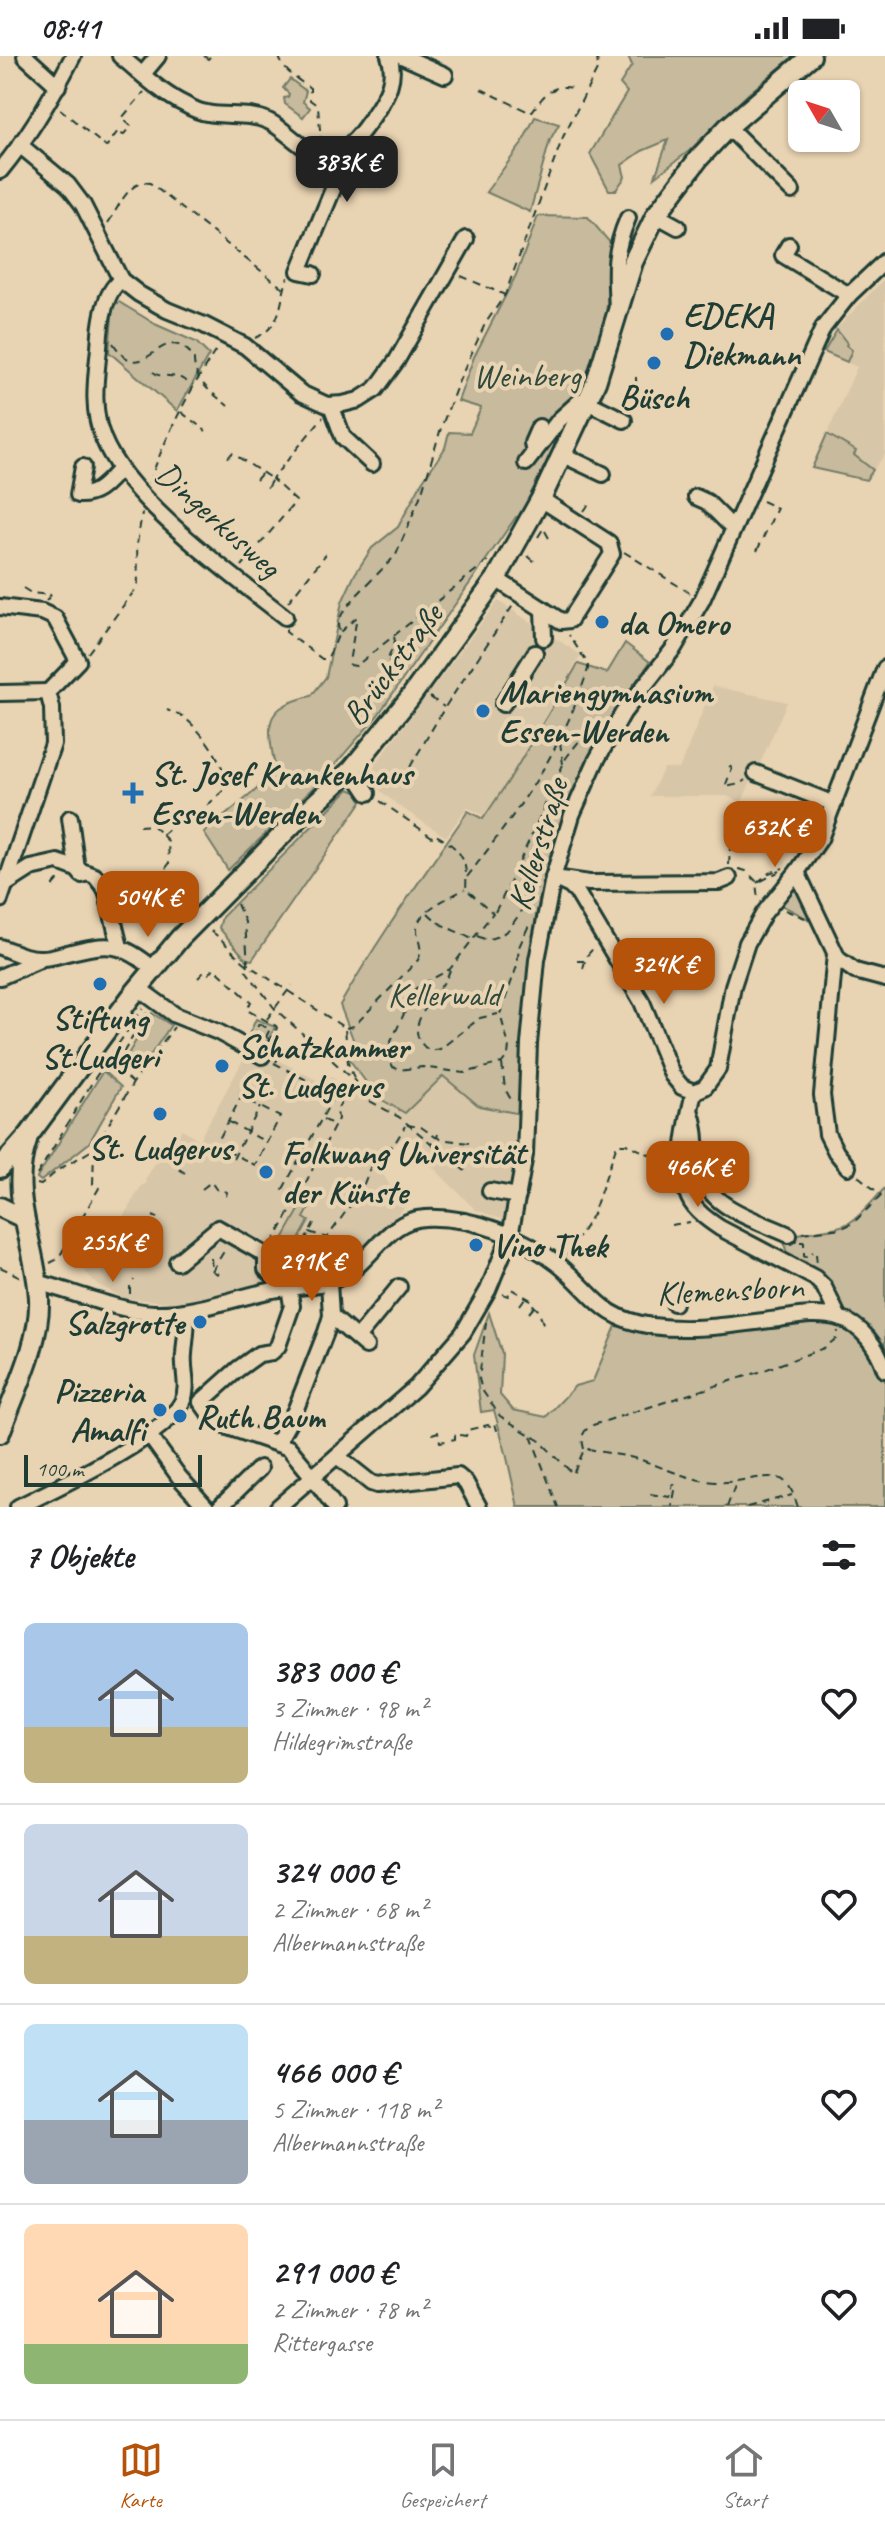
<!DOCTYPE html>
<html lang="de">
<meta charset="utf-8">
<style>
body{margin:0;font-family:Caveat,sans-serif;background:#f6f6f6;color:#202124;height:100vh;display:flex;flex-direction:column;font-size:30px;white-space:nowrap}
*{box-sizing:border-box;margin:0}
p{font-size:26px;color:#757577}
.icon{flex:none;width:44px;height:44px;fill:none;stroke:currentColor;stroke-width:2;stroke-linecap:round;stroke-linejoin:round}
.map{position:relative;height:1451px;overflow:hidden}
.details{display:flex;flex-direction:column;background:#fff;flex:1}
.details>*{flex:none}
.needle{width:52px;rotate:309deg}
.fabs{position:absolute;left:788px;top:24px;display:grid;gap:16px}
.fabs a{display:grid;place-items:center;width:72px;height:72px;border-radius:12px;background:#fff;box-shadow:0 2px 6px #0004;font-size:40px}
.scale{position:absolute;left:24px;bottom:20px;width:178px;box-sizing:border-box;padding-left:8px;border:4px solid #1f3d34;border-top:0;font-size:22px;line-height:28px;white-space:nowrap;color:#1f3d34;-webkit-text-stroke:6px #e8d3b2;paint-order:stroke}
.price{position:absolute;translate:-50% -68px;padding:0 18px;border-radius:16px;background:#b45309;color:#fff;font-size:26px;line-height:52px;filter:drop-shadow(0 2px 4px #0008)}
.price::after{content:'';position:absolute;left:50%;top:48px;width:24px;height:18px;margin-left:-12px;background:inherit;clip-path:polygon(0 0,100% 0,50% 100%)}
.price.current{background:#222;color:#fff}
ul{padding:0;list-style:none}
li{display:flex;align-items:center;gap:24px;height:200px;padding:0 24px}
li+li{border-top:2px solid #e0e0e0}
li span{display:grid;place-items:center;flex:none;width:224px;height:160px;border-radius:12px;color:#555}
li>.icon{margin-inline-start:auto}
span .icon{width:96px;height:96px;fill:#fffc;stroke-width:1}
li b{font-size:34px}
h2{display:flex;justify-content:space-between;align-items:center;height:96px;padding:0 24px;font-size:34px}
.status{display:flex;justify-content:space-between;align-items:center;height:56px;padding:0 40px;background:#fff;direction:ltr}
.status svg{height:22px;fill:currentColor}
.tab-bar{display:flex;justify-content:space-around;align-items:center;height:112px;border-top:2px solid #e0e0e0;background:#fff;font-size:22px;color:#757577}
.tab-bar a{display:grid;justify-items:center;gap:4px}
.tab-bar .current{color:#b45309}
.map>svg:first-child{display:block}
.built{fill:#d8c6a8}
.green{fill:#c7ba9d;stroke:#737c68;stroke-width:2}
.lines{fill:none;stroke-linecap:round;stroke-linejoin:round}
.minor-casing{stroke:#1f3d34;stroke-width:20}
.major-casing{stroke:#1f3d34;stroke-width:24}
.path{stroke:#1f3d34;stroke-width:2;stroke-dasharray:8 6;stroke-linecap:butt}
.minor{stroke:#e8d3b2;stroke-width:14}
.major{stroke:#e8d3b2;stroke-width:18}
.poi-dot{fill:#1f6fb2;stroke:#e8d3b2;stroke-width:3}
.labels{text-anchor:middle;stroke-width:8;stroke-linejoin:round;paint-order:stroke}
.poi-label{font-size:34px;font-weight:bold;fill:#1f3d34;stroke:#e8d3b2;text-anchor:start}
.park-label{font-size:34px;fill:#304a3e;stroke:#e8d3b2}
.street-label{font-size:34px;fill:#1f3d34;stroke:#e8d3b2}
</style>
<div class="status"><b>08:41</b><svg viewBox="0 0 49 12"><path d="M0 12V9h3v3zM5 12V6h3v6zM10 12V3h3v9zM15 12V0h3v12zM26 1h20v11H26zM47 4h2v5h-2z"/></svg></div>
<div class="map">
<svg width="885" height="1451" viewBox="0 0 885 1451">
<rect width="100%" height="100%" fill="#e8d3b2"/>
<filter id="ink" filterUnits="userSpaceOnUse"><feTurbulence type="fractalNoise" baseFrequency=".0125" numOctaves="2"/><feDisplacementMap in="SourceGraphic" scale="16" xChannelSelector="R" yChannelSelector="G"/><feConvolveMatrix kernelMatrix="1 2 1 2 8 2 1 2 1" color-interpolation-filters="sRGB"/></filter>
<g filter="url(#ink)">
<g class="built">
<path d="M885,222V398L866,424L812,412L857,311L824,296L838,271Z"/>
<path d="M498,545L581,599L508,724L484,760L467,751L446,781L399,750L365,722Z"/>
<path d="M713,630L787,646L757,714L778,731L750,727L742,746L727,740H650L664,712L679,713Z"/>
<path d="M251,990L320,1026L326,1018L336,1024L332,1032L336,1034L345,1029H350L404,1057L443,1020L479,1050L521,1058L504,1164L476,1154L403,1081L376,1107L404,1152L343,1210L322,1216L271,1224L181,1247L123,1242L97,1228L81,1211L90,1199L108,1198L112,1179L142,1129H144L147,1126L145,1124L164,1093L169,1095L182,1073L199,1084Z"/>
</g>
<g class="green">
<path d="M628,0H794L748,38L689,95L655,121L668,84L642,95L622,109L625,121L616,134H609L590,98L627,36L620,28L632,9Z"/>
<path d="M290,23L306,35L303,46L310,52L303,61L285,48L284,42L288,41L289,38L283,32Z"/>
<path d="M535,61L559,68L550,84L530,156L486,136L521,89Z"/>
<path d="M538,160L588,161L612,189L606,258L599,286L578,342L519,462L516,461L378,659L326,719L228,814L204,777L257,733L274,706C266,664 266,651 311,640L326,621L342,546L355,518L372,492L398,471L422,426L445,392L449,376L470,377L481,352L458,345L474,301L516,219Z"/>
<path d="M119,246L157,269L196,286L209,299L177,355L109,296L113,250Z"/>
<path d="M837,274L847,287L846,289L852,294L847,306L824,296Z"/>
<path d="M827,378L856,395L854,399L873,414L866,424L812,412Z"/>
<path d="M625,587L650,606C616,653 586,702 565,755C527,851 523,958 521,1058L479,1050L443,1020L405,1057L377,1041L349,1003L353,983L340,949C378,882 424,819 468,755L483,763L509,724L578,608L607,617Z"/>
<path d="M349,733L356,736L362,745L252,904L246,903L219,872L222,861Z"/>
<path d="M793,835H798L816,867L781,849Z"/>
<path d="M152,957L171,969L141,1013L124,1005Z"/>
<path d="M256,963L275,971L263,994L246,985Z"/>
<path d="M103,1015L121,1031L89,1087L41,1125L37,1122Z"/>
<path d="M885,1132V1451H518L506,1397L494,1354L481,1356L474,1299L489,1257L502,1298L500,1339L513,1354L546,1361L575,1330L593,1325L616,1270L663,1280L809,1268L843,1252L819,1220L806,1206L787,1200L784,1184C798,1174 828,1176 847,1168C861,1161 874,1143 885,1132Z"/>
<path d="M308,1138L315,1142L304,1162L309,1165L287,1206L274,1199Z"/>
<path d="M309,1188L321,1197L324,1216L289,1222L274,1215L271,1206L292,1218Z"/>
</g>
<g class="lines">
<defs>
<g id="minor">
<path d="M25,0L58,30"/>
<path d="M120,0C140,16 161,37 184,48C191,52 199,56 207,57C227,61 248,56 268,65C287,73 308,104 331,99C350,95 365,72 375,57C387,39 397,21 389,0"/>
<path d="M402,0L445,19"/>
<path d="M143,18L158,0"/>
<path d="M728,71L792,135"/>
<path d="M21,90L68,129L83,149L121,224L139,238L167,254L204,269L245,290L301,337L327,349L343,348L359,344L376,333L397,304L466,183"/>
<path d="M0,115C30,79 52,41 73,0"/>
<path d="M656,159L678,171"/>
<path d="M789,189L783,199L849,239"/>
<path d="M313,218L299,215L336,126L337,110L332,99"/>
<path d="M121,224C103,237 100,270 99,292C96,322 91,353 103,382C127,444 232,519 285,561"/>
<path d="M617,252C615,215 613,197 628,162"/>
<path d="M331,349L343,381L372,408"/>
<path d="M534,397L532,387L539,371"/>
<path d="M563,399L603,418"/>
<path d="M526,407L559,364L580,345L587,346L624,364"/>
<path d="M83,411L78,439C98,440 107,426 120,413"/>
<path d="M696,441L707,446L733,472"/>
<path d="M496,523L561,565L570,564L612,498L609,487L541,443"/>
<path d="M0,551L42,556L55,562L78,605L48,636"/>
<path d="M543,553L544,582"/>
<path d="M0,637L48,636L52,652L53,688L0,844"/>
<path d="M503,648L535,597"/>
<path d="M352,713L368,737"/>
<path d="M756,717L834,748"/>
<path d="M70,762L77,813L82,819"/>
<path d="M797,816L838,903L855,915L885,923"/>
<path d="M553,822L570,830L578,838L642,946L672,1019L682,1031L694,1036C687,1066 676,1113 689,1142C695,1155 708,1164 720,1172L815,1222L824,1231L839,1262"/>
<path d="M561,823L589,827L719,826L729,822"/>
<path d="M6,828L31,812L58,806L95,820L106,834L120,891"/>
<path d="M0,891C14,896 27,903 42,902C51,902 59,899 67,897C108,887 120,885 154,913"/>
<path d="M835,898L822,1039L827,1078L836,1096L848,1111"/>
<path d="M0,921L39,904"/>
<path d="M138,932L175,959L218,976L262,1000"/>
<path d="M694,1036L705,1031L718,1013L733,930L747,887L764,857L797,816L820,783L885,612"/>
<path d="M691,1057C699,1078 694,1092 699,1112C708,1153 755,1163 789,1179"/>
<path d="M490,1135L518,1140"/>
<path d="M177,1206L218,1172L266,1199V1213L289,1231"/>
<path d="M37,1226C74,1236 117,1255 154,1257C194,1258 234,1242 273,1234C295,1230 323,1231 343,1220C373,1204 388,1163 425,1162C472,1160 522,1180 559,1209C596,1239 599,1262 652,1270C694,1276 737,1268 779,1263C798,1260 819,1256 839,1262C862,1269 878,1292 885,1314"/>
<path d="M674,1247L675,1236"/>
<path d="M331,1260L366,1290"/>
<path d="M357,1282L399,1231"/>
<path d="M201,1346L216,1367L289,1392L313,1421L335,1451"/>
<path d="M201,1346L238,1313L259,1298L272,1296L278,1290L292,1250L289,1231"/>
<path d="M149,1379L180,1422L206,1451"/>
<path d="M277,1387L295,1355L326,1276L331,1260L329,1226"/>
<path d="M337,1400L371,1427L377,1429L458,1420L466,1427L479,1451"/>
<path d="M18,1451C56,1432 164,1382 182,1346C190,1331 182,1314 184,1298C185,1283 188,1270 186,1255"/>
<path d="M220,1451L260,1412"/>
<path d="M278,1451L416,1331L463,1277L488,1234L510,1180L525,1099L529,988L537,904L553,822L572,759L596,705L623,657L674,592L702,544L823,272L849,239L885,205"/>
</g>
<g id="major">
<path d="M0,1112L29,1079L131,941L180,882L298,763L352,713L409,643L496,523L543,439L596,326L633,206L656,159L699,102L728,71L811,0"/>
<path d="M0,1151L23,1162"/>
<path d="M0,1377C15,1335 41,1287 39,1242C36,1188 8,1139 27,1085"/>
</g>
</defs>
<use href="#minor" class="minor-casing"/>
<use href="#major" class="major-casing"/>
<g class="path">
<path d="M204,0L208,3L211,0"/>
<path d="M279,0C282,15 299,24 310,32V44L318,50L321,85"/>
<path d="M481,33L531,57C543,40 552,27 573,32"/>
<path d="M60,53L106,91L118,75L123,79L131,70L122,62L144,36"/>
<path d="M108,167C119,151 129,123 150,127L284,233"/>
<path d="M461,220L505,239"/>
<path d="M255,282C283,270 279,247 288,221"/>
<path d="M113,287C146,338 159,259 194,301C193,326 211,335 228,350"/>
<path d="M153,316L158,319L179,321L193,329"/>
<path d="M636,321V335"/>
<path d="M181,356L206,375"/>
<path d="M228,402L232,397L272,423L266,434"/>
<path d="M256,424L262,417"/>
<path d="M149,427C166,379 190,333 218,291"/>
<path d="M584,455L589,448"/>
<path d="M545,475L550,484"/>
<path d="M538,481L543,473"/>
<path d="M757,495L777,452L762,445"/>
<path d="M624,496L690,537"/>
<path d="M528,500L536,507"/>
<path d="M242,510L296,445L272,423L323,361"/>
<path d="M23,532L31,537L51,539"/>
<path d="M46,545L54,535"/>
<path d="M288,546L326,498"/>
<path d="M286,573V576L322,603H327L335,587L339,577L338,568L342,558L356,540L396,499L422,436L441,372L458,327L485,268L505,239L563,81L598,12L597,0"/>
<path d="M340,576L357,561L349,606L350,609L356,610L490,503"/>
<path d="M394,581L395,585L387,606L405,600L409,602L397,621L398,629"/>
<path d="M88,597L138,530L137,488L142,457"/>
<path d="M430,641L444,651"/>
<path d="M560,686L563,708"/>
<path d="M729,710L732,712L725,731L740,728L745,724"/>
<path d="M403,723L445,651L514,548"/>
<path d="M380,745L432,781L434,778C460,792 468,802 466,833L493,857L450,913L416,932L389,990L388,999L393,1011L399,1014L422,1011L464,1017L502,1007L508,999L509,990L500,958L517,910L519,891L529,869"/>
<path d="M139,770L152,769L168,785L169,808L162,817"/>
<path d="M162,779L183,762H194L227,731C225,707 204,678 186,663C181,658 174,657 167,654"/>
<path d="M729,809L730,792"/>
<path d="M739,813L746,815L756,825L758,845"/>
<path d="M467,821C519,753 562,696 588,613V608L569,579"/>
<path d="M761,825L780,815"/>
<path d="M757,827L769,817L783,812"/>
<path d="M53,830L60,822"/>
<path d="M237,848L245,866L248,909L244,912L275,953L354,1024L368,1044L399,1061L465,1115"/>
<path d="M785,854L805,862"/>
<path d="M495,856L510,827L566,702L580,684L601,671"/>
<path d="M428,857C446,875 454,872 473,884"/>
<path d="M211,875C225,885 234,899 248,909L345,972L348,1007L354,1022"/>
<path d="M477,880L487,884L501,879L509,873L537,833"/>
<path d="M577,905H584"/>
<path d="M583,913L586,901L595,890"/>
<path d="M450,914C444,935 403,965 422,988C427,995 432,995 440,993L480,962L498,958"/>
<path d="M198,922L205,915L209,918L214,912L251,946L247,954L276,970L277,972L267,990"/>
<path d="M267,963L292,929"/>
<path d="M259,968L270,973L262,989L251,983Z"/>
<path d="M346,972L354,970L418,904C424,892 417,885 417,873C417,854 451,841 465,833"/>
<path d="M255,975L275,986"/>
<path d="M258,983L264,971"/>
<path d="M276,1006L279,1000"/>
<path d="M274,1007L335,1039L344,1032L367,1043"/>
<path d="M502,1008L505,1033L513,1047"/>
<path d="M133,1027L114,1012L147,957"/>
<path d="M240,1037L241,1041L280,1061L255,1109L216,1089L241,1041"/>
<path d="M323,1063L334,1069"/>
<path d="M229,1066L266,1086"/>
<path d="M407,1069L421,1071L437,1082"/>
<path d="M438,1078L437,1081L440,1083L469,1087"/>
<path d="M233,1103L260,1051"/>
<path d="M179,1113L185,1117"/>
<path d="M37,1119L93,1025L143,952"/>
<path d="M858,1120L881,1139"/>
<path d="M37,1128L41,1129L58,1114L94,1093L133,1027L174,971"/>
<path d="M202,1133L211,1126L216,1133L227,1136L225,1145"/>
<path d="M299,1140L338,1063L337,1054L347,1035"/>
<path d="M153,1160L157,1162"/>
<path d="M671,1169L690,1166"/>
<path d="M309,1176L327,1182L362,1133L373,1104L395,1087L405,1070"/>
<path d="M802,1177L842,1172L853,1167L885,1136"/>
<path d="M800,1186H804V1201L813,1196"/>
<path d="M272,1188L298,1142L283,1133L334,1040"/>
<path d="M816,1198L817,1208"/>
<path d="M567,1199L593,1158L617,1088H626L671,1108"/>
<path d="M211,1202L212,1215L218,1218"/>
<path d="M279,1205L291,1211L314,1167"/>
<path d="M50,1207L58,1203L99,1132L93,1128L94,1094"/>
<path d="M0,1211L23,1222"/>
<path d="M212,1215L226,1192"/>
<path d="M130,1238V1230L134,1224"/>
<path d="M503,1238L508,1240L511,1233L533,1245L532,1248L538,1254L544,1270"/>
<path d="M520,1249L525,1242"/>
<path d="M529,1257L534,1251"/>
<path d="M486,1266L479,1323L482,1334L500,1360L540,1385L573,1418L584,1394L590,1393C608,1398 627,1399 644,1405C667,1413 692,1425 716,1426C734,1428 763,1418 778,1422C790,1425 794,1440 798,1451"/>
<path d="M432,1378L438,1376L440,1386L455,1383V1378L466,1380L468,1374L488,1369L497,1374L495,1368"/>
<path d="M531,1380L558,1451"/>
<path d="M584,1393C581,1380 581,1376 593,1369L759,1316L824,1292L837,1282L838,1275"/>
<path d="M650,1438L670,1441L673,1428L676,1429L672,1451"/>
<path d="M727,1451L736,1427"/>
<path d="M747,1451L792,1439"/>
</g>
<use href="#minor" class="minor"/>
<use href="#major" class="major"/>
</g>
</g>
<g class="poi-dot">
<circle cx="667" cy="278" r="8"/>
<circle cx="654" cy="307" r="8"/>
<circle cx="602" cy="566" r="8"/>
<circle cx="483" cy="655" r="8"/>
<path d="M129 725h8v8h8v8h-8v8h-8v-8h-8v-8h8z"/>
<circle cx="100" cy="928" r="8"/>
<circle cx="222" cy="1010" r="8"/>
<circle cx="160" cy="1058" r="8"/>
<circle cx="266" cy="1116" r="8"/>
<circle cx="476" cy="1189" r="8"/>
<circle cx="200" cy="1266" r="8"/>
<circle cx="160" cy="1354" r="8"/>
<circle cx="180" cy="1360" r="8"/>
</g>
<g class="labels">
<g class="poi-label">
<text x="683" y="270">EDEKA<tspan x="683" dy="39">Diekmann</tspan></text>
<text x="654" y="352" text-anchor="middle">Büsch</text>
<text x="618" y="578">da Omero</text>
<text x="499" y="647">Mariengymnasium<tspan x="499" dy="39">Essen-Werden</tspan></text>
<text x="151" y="729">St. Josef Krankenhaus<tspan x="151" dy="39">Essen-Werden</tspan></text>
<text x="100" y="973" text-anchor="middle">Stiftung<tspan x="100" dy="39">St.Ludgeri</tspan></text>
<text x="238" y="1002">Schatzkammer<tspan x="238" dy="39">St. Ludgerus</tspan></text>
<text x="160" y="1103" text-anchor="middle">St. Ludgerus</text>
<text x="282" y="1108">Folkwang Universität<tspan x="282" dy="39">der Künste</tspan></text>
<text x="492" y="1201">Vino Thek</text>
<text x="184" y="1278" text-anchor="end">Salzgrotte</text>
<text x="144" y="1346" text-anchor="end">Pizzeria<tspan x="144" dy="39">Amalfi</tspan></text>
<text x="196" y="1372">Ruth Baum</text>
</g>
<g class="park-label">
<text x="527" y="331">Weinberg</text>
<text x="444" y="950">Kellerwald</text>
</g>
<g class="street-label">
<text transform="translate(219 463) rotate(42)" y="12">Dingerkusweg</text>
<text transform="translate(392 608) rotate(-53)" y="12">Brückstraße</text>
<text transform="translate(537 788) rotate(-73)" y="12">Kellerstraße</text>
<text transform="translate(730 1233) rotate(-3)" y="12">Klemensborn</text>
</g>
</g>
</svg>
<div class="fabs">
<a><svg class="needle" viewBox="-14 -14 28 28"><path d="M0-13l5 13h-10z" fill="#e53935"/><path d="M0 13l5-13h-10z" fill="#757577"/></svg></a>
</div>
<div class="scale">100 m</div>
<b class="price current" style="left:347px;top:148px">383K €</b>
<b class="price" style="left:775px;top:813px">632K €</b>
<b class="price" style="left:148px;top:883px">504K €</b>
<b class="price" style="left:664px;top:950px">324K €</b>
<b class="price" style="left:698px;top:1153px">466K €</b>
<b class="price" style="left:113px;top:1228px">255K €</b>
<b class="price" style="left:312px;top:1247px">291K €</b>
</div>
<section class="details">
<h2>7 Objekte<svg class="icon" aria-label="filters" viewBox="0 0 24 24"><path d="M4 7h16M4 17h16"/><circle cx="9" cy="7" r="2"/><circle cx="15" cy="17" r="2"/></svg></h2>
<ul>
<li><span style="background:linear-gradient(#a9c7e8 65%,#c2b280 0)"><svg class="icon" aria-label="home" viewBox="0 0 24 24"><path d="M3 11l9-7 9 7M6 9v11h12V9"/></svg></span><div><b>383 000 €</b><p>3 Zimmer · 98 m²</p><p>Hildegrimstraße</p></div><svg class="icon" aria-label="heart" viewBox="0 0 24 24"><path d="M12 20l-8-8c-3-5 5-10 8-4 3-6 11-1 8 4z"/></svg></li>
<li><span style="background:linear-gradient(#c9d6e8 70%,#c2b280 0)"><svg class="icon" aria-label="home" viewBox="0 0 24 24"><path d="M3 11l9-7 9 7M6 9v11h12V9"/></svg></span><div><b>324 000 €</b><p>2 Zimmer · 68 m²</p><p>Albermannstraße</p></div><svg class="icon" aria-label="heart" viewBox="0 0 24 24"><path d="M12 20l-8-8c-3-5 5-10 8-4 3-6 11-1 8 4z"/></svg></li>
<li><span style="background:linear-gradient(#bfe0f5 60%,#9aa5b1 0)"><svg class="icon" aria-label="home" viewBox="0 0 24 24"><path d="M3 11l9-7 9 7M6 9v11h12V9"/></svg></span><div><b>466 000 €</b><p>5 Zimmer · 118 m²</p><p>Albermannstraße</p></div><svg class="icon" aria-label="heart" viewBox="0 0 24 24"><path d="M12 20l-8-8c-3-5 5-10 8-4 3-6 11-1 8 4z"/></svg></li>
<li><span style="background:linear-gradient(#ffd9b3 75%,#8fb573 0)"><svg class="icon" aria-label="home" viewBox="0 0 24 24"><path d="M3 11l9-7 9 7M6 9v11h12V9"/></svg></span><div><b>291 000 €</b><p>2 Zimmer · 78 m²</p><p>Rittergasse</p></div><svg class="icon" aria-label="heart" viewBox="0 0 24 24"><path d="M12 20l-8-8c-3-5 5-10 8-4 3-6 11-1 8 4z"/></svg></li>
</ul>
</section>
<nav class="tab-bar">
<a class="current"><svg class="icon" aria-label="map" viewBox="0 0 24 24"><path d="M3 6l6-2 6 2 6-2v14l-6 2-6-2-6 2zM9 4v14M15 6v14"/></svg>Karte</a>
<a><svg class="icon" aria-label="saved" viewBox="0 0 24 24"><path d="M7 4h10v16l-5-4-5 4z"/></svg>Gespeichert</a>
<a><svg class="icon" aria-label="home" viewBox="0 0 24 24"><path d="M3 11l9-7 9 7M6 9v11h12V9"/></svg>Start</a>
</nav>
